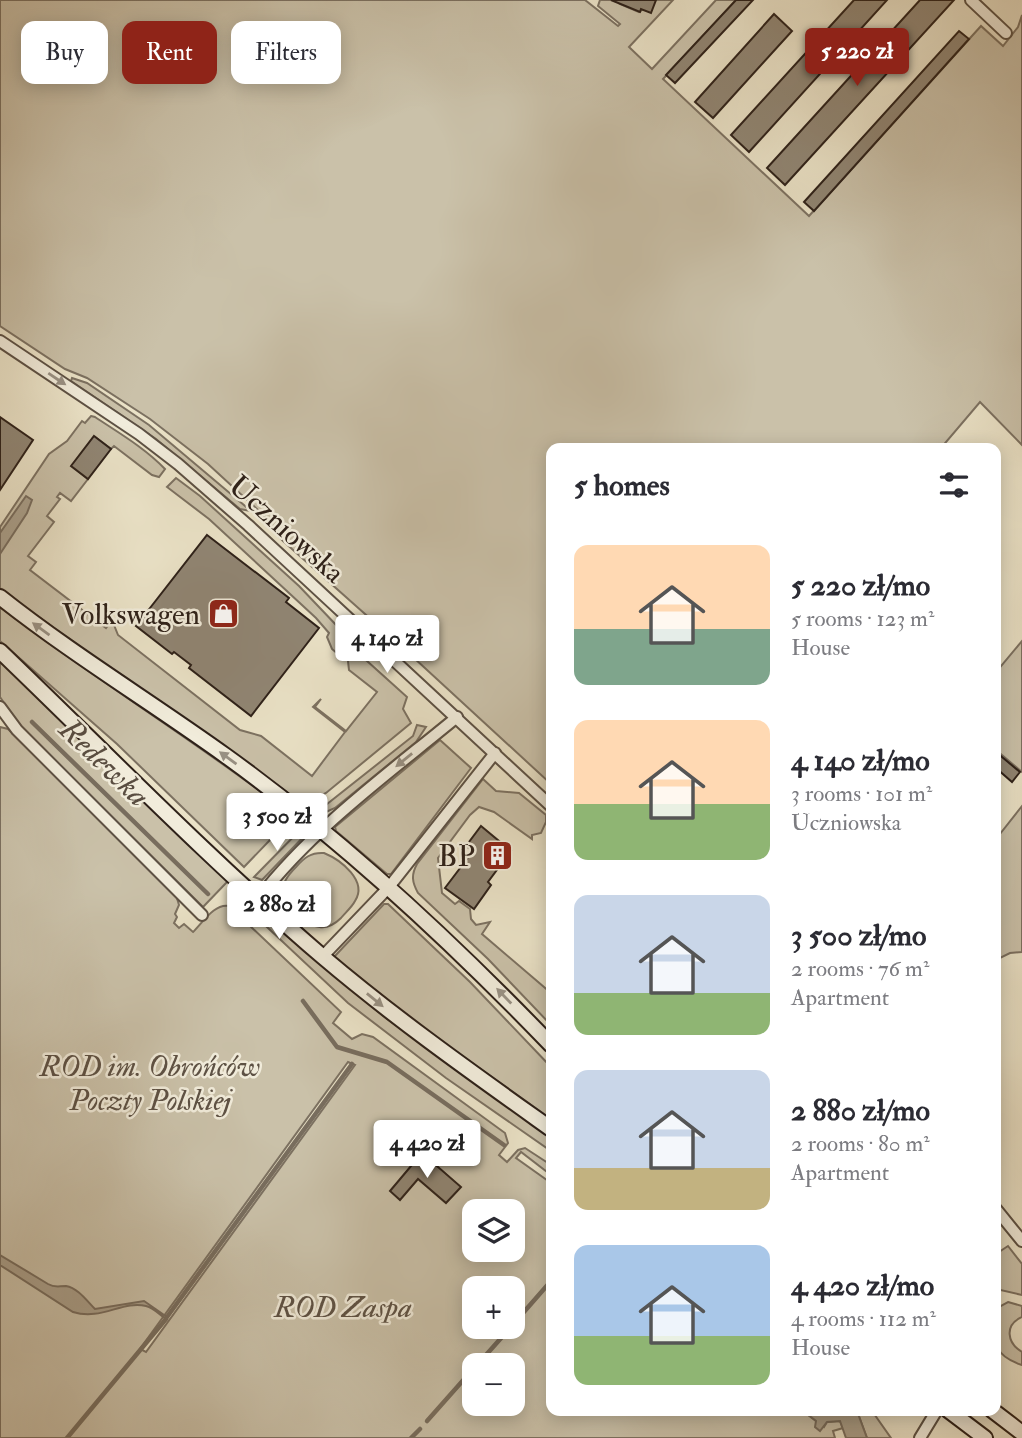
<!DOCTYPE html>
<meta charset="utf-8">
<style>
body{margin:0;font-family:"IM FELL Double Pica",serif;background:#f2f2f3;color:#2b2b33;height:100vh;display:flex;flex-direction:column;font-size:26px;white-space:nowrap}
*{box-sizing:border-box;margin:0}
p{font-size:23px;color:#7c7c81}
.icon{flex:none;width:38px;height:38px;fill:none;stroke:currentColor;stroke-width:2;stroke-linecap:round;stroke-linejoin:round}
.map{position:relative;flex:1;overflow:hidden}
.details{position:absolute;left:546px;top:443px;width:455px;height:973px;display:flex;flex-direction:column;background:#fff;border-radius:14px;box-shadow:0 4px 18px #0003}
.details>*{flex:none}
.guide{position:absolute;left:21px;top:21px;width:420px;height:63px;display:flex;gap:14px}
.tools{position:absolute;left:462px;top:1199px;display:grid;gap:14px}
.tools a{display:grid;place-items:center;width:63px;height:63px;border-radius:14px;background:#fff;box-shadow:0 4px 18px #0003;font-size:35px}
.price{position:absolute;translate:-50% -60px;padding:0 16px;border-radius:7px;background:#fff;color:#222;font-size:23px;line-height:46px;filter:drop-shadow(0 2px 4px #0008)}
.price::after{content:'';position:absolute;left:50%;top:42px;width:21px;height:16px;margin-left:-10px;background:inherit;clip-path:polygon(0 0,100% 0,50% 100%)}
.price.on{background:#8f2418;color:#fff}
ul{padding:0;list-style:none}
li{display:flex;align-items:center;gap:21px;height:175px;padding:0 28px}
li span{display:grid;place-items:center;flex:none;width:196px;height:140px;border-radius:14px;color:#555}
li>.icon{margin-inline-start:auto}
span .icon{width:84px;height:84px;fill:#fffc;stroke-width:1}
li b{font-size:30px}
h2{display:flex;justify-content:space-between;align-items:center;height:84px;padding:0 28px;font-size:30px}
.chip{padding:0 24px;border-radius:14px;background:#fff;box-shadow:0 4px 18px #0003;font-size:24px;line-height:63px}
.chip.on{background:#8f2418;color:#fff}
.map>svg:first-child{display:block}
.green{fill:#cac1a9;stroke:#7c7161;stroke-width:2;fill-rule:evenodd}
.water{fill:#aaa08c;stroke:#786d5e;stroke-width:2}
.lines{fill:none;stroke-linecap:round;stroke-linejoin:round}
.stream{stroke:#786d5e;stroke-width:4.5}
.building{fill:#908573;stroke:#2e2119;stroke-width:2}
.minor-casing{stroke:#5d5144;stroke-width:14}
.secondary-casing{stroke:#2e2119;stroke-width:18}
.minor{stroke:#f1ecdb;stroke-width:10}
.secondary{stroke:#f1ecdb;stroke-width:14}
.oneway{fill:#999184}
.labels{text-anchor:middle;stroke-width:5;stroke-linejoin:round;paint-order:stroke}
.street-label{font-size:30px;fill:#2e2119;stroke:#f1ecdb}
.poi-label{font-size:30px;fill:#2e2119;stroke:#f1ecdb;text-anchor:end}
.park-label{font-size:30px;font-style:italic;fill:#5d5144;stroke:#f1ecdb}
.water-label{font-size:32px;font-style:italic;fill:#594d41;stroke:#f1ecdb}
</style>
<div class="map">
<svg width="1022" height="1438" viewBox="0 0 1022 1438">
<rect width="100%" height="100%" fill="#eae2c7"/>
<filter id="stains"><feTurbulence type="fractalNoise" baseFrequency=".00286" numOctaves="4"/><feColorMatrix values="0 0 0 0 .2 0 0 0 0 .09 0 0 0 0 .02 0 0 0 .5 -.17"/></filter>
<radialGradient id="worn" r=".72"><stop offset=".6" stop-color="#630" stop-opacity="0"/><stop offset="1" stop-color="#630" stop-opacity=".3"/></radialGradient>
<g class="green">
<path d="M0,0H585L618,26L620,24L598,6L600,0H622L620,4L639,12L656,0H673L629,47L652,69L716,0H736L663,79L809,216L981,26L1003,46L1018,27L1022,15V445L980,402L941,448H551V784L401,646L283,541L271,528V522L208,464L150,419L87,378L65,369L0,326Z"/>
<path d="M72,378L87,383L149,425L251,511L240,509L156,439L71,381Z"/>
<path d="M91,416L95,417C119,433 145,448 165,469L159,477L152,475L114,446L111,449L95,437L72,466L88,479L71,501L60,493L57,497L60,499L47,516L54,522L28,556L36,562L30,570L106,628L112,620L118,635L240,730L261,736L312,776L345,732L313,707L321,699L315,707L346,731L377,692L349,670L348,661L357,652L407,697L403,709L411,723L326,793L304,805C204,730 99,664 0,588V527L49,454L67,441L82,421L85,423Z"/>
<path d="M176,478L200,496L299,586L338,627L348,642L338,654L332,649L327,637L329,633L316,618L209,519L167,487Z"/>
<path d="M0,607C95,680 198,742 293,816L244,867L117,744L0,641Z"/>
<path d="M1022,641V772L996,750V672Z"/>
<path d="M0,661L228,881L203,907L21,727L0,697Z"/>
<path d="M417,725L426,727L416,742L335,808L326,812H317L413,736Z"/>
<path d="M0,727L8,729L176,895L179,905L175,914L177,917L174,923L179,928L184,924L193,932C203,922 215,903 229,906L341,1012L333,1023L352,1039L362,1034L373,1037L505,1133L508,1143L499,1155L507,1162L518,1150L525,1148L551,1165V1175L521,1152L516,1158L551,1183V1410L803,1411L824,1427L827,1422L840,1421L843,1428L833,1431L835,1438H0ZM348,1062L355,1065L146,1352L140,1349ZM474,1211H513V1250H474ZM474,1288H513V1326H474ZM474,1365H513V1404H474Z"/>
<path d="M440,740L471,768L391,874H387L336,831L335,827Z"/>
<path d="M483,779L496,791L519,793L546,815V822L541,833L532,835V839L494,812L479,807L470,815L438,858L442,893L455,904L459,901L470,909L471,919L476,925L490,922L482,934L551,993V1025L488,959L418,893C412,882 411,875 417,864Z"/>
<path d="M1022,806V952L1010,953L996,960V839Z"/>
<path d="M305,825L310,830L262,880L254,877Z"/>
<path d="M324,853C341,860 368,881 355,901C352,907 345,913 341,918C326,933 313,928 299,916C279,898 276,887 296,867C304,858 311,852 324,853Z"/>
<path d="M240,892L306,952L387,1019L551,1137V1151L446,1078L348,1003L236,898Z"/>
<path d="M384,904H388L470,982L551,1067V1119L424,1029L334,957Z"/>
<path d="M1008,1246L1022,1264V1295L996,1289V1254Z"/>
<path d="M1008,1302L1022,1306V1317C1004,1325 1007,1343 1022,1352V1365C988,1354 996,1338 997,1308Z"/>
<path d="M857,1411H872L891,1438H867Z"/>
</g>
<g class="water">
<path d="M26,496L32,500L27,513L0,554V533Z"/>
<path d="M0,1255L48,1284C55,1288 58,1286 66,1286C78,1288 87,1301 95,1309L144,1301L167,1317L166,1319C160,1315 154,1308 146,1306C123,1300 101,1321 73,1312L0,1265Z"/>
<path d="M803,1411H857L867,1438H846L840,1421L827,1422L820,1431L815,1427L816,1421Z"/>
</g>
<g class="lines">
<g class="stream">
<path d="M32,722L208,894"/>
<path d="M303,1001L337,1047L387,1062L504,1145"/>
<path d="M167,1317L352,1064"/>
<path d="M516,1321L551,1281"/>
<path d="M477,1365L510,1328"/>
<path d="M427,1421L474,1368"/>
<path d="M67,1438L166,1319"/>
<path d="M411,1438L420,1429"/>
</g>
</g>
<g class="building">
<path d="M611,0H656L651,13L641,9L640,12Z"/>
<path d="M736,0H753L675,83L666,75Z"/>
<path d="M854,0H887L749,152L731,135Z"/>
<path d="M920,0H954L785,185L767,168Z"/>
<path d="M774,14L792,31L713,118L695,102Z"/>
<path d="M959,31L969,39L814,211L804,202Z"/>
<path d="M0,417L33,440L0,490Z"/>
<path d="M94,436L111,449L88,479L71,466Z"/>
<path d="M207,535L289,598L286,602L319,628L251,716L189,668L191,665L174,652L172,654L136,626Z"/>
<path d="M996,752L1020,772L1012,782L996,768Z"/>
<path d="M481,826L511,851L488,882L491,885L474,909L445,888L473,851L466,846Z"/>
<path d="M422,1153L461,1187L446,1203L418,1179L400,1200L390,1191Z"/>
</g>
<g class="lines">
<defs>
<g id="minor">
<path d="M971,0L1006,33"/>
<path d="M0,341L139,434L178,464L248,525L551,806"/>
<path d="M0,707L17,730L202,915"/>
<path d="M258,899C314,827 388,774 457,717"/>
<path d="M323,956L389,887L495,753"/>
<path d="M996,1209L1022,1241"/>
<path d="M920,1438L937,1410"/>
</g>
<g id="secondary">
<path d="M0,597C72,654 151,702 226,756C344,841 450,940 551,1045"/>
<path d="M0,651C107,754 211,861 323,957C396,1019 474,1074 551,1129"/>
<path d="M948,1410L985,1438"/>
<path d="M992,1410L1022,1433"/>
</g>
</defs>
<use href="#minor" class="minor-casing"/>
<use href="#secondary" class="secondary-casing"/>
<use href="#minor" class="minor"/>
<use href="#secondary" class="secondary"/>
</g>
<defs><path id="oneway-solid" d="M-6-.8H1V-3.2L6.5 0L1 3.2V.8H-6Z" transform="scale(1.75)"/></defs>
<g class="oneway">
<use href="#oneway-solid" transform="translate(57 379) rotate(34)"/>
<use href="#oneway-solid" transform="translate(41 629) rotate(-144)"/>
<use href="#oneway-solid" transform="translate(228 758) rotate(-144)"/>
<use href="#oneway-solid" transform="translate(404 760) rotate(141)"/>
<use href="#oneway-solid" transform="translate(504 996) rotate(-134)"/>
<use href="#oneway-solid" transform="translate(375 1000) rotate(39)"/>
</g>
<defs>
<symbol id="shop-square" viewBox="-11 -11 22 22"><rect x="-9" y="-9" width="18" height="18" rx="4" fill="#8f2418" stroke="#f1ecdb"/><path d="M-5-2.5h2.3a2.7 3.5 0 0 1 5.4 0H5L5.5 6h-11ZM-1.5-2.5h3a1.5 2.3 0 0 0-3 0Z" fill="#fff"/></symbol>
<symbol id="building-square" viewBox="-11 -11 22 22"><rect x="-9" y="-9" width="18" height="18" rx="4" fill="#8f2418" stroke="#f1ecdb"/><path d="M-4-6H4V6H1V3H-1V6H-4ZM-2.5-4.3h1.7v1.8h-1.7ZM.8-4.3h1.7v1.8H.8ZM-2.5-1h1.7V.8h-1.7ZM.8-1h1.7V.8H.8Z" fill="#fff"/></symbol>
</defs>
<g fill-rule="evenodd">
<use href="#shop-square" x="206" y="596" width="35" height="35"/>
<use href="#building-square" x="480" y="838" width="35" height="35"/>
</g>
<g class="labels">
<g class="street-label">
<text transform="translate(287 529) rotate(42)" y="10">Uczniowska</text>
</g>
<g class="poi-label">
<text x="200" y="624">Volkswagen</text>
<text x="475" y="866">BP</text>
</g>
<g class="park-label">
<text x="150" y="1076">ROD im. Obrońców<tspan x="150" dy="34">Poczty Polskiej</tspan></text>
<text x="343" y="1317">ROD Zaspa</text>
</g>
<g class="water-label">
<text transform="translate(105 762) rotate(44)" y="11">Redewka</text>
</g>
</g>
<rect width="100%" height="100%" filter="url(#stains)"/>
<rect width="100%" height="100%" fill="url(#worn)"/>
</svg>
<div class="tools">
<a><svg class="icon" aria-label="layers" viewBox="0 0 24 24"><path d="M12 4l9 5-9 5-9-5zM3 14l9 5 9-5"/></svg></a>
<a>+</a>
<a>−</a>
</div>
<b class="price on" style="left:857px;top:88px">5 220 zł</b>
<b class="price" style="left:387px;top:675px">4 140 zł</b>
<b class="price" style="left:277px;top:853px">3 500 zł</b>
<b class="price" style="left:279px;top:941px">2 880 zł</b>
<b class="price" style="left:427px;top:1180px">4 420 zł</b>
<div class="guide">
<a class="chip">Buy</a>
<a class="chip on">Rent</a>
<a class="chip">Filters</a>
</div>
<section class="details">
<h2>5 homes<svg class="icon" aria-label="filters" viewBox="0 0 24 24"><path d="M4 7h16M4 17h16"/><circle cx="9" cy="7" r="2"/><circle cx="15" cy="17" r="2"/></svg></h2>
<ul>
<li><span style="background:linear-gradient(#ffd9b3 60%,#7fa58c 0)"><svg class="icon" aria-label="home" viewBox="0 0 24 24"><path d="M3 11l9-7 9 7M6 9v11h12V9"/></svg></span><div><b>5 220 zł/mo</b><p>5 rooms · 123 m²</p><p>House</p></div></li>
<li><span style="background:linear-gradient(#ffd9b3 60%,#8fb573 0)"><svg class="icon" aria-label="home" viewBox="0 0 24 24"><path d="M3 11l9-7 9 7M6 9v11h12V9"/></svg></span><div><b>4 140 zł/mo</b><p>3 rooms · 101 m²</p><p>Uczniowska</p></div></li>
<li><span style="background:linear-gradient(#c9d6e8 70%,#8fb573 0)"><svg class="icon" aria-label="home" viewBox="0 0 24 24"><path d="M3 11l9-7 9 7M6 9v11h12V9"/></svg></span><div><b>3 500 zł/mo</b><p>2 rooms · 76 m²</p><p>Apartment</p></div></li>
<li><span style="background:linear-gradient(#c9d6e8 70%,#c2b280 0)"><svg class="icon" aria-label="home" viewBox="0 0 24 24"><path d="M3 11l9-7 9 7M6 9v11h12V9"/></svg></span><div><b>2 880 zł/mo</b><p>2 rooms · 80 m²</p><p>Apartment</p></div></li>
<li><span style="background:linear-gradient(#a9c7e8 65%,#8fb573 0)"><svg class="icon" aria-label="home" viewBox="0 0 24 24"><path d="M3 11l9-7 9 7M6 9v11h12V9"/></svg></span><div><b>4 420 zł/mo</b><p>4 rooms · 112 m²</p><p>House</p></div></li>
</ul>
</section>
</div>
